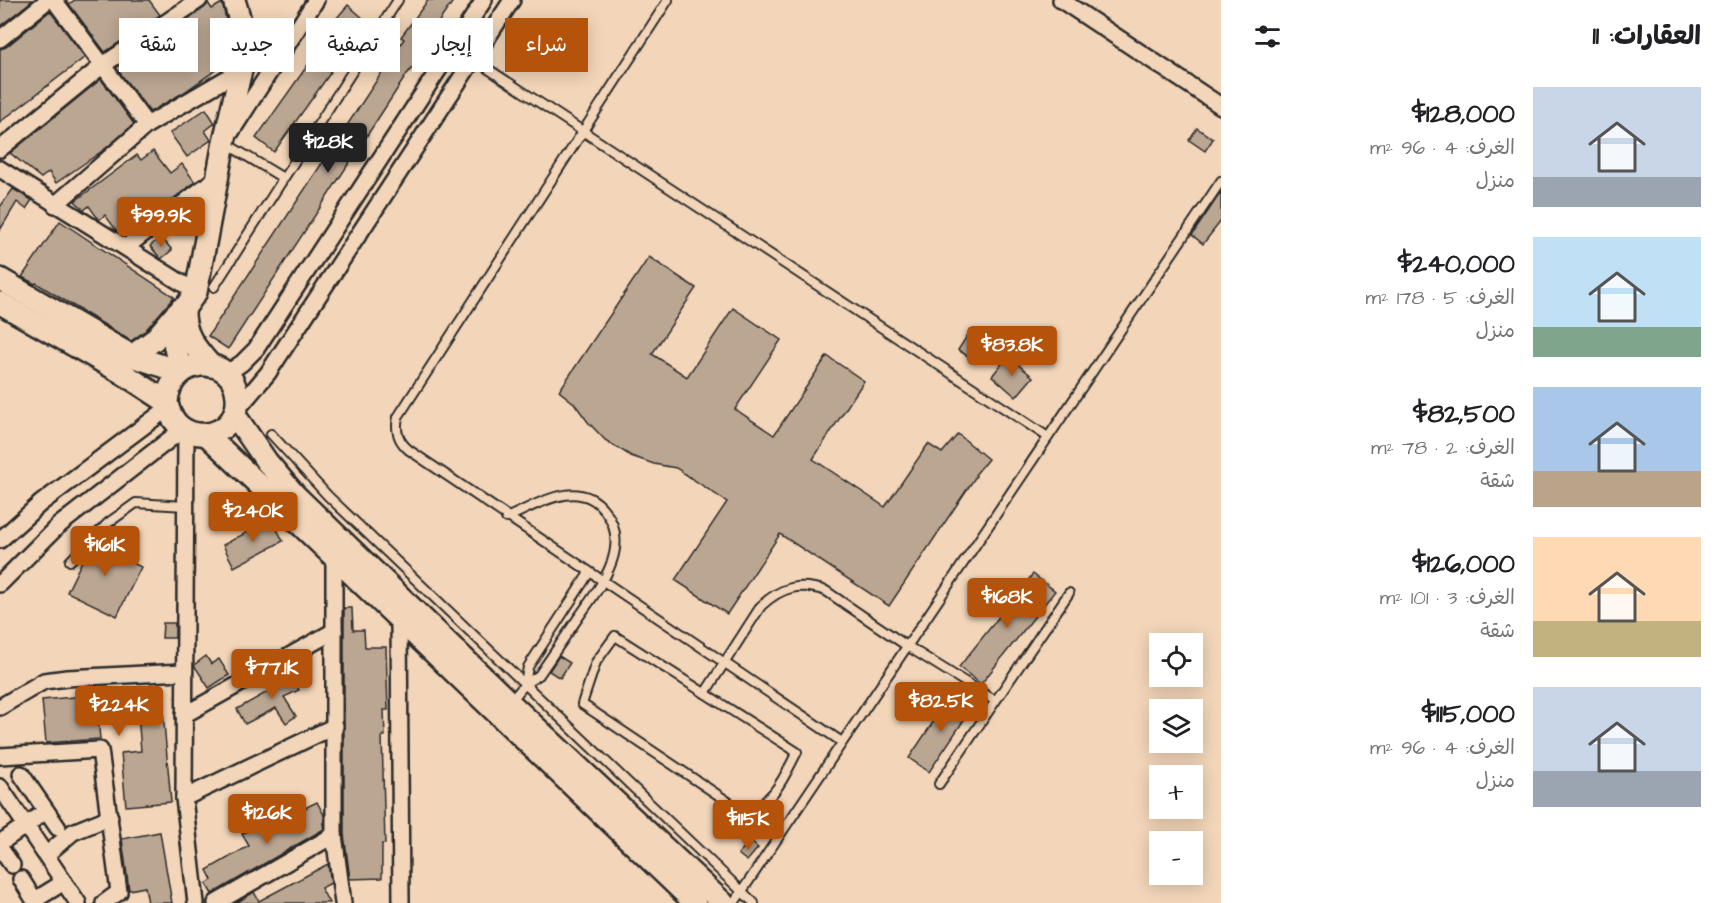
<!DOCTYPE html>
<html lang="ar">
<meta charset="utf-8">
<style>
body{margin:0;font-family:"Architects Daughter","Playpen Sans Arabic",sans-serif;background:#f6f6f6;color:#202124;direction:rtl;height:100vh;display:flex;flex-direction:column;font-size:22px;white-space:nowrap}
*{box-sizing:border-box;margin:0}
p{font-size:20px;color:#757577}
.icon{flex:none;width:33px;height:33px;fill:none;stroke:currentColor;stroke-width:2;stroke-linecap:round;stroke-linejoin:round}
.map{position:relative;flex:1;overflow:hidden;direction:ltr}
.details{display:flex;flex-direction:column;background:#fff;width:510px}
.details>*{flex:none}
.top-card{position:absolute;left:18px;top:18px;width:570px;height:54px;direction:rtl;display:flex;gap:12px}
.tools{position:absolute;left:1149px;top:633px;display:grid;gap:12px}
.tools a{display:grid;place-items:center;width:54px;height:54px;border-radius:0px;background:#fff;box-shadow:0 3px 15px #0003;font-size:30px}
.price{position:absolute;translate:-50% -51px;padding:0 14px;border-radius:6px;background:#b45309;color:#fff;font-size:20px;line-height:39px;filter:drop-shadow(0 2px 3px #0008)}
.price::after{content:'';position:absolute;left:50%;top:36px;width:18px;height:14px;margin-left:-9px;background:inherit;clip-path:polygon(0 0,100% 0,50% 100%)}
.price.active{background:#222;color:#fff}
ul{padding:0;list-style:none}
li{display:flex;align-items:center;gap:18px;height:150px;padding:0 30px}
li span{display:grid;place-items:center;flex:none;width:168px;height:120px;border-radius:0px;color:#555}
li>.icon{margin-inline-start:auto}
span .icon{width:72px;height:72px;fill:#fffc;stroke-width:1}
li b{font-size:26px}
h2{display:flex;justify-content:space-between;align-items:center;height:72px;padding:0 30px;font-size:26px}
.pill{padding:0 21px;border-radius:0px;background:#fff;box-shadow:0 3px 15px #0003;font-size:21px;line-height:54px}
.pill.active{background:#b45309;color:#fff}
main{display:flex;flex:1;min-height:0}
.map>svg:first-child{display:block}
.building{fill:#bba692;stroke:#2b2b2b;stroke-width:1.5}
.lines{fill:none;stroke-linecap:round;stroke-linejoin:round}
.lane-casing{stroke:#2b2b2b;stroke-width:12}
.street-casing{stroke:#2b2b2b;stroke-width:20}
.secondary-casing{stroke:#2b2b2b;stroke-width:26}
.lane{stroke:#f3d6b9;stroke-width:8}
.street{stroke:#f3d6b9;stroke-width:15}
.secondary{stroke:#f3d6b9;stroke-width:21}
</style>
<main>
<section class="details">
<h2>العقارات: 11<svg class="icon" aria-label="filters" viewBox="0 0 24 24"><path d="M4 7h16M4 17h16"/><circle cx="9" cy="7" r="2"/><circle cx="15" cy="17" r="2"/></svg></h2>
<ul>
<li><span style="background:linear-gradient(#c9d6e8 75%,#9aa5b1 0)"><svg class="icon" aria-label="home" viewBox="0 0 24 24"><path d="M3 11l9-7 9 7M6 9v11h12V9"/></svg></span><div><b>$128,000</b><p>الغرف: 4 · 96 m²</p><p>منزل</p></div></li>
<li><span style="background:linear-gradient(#bfe0f5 75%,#7fa58c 0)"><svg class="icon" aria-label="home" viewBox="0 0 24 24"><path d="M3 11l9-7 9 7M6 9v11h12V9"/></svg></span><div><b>$240,000</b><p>الغرف: 5 · 178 m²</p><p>منزل</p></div></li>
<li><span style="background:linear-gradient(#a9c7e8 70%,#b9a48a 0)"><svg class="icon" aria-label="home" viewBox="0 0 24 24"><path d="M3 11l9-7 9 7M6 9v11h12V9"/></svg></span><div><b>$82,500</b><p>الغرف: 2 · 78 m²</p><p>شقة</p></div></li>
<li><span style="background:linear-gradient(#ffd9b3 70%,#c2b280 0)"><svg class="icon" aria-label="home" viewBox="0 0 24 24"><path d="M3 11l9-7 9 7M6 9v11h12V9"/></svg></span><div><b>$126,000</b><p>الغرف: 3 · 101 m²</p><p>شقة</p></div></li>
<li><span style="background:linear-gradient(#c9d6e8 70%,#9aa5b1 0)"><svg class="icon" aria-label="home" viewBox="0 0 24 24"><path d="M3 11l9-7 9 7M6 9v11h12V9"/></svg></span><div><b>$115,000</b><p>الغرف: 4 · 96 m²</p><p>منزل</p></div></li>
</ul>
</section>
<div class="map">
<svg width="1221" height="903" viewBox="0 0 1221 903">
<rect width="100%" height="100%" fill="#f3d6b9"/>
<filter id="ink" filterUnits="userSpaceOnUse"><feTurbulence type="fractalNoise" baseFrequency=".0167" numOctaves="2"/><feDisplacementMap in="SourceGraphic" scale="12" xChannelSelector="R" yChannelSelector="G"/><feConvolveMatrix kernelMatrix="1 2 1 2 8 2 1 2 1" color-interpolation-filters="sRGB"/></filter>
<g filter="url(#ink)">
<g class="building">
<path d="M0,0H33L0,26Z"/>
<path d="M75,0H149L160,15L105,52L69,4Z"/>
<path d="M428,0H454L418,51L423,55L407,74L228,349L208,336L404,39L401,37Z"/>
<path d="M208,3L212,9L222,3L226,19L227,62L183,93L150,112L116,68L204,8Z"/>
<path d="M348,5L364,19L332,55L336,58L329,71L331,72L274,152L256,138L322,45L317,41Z"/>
<path d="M50,11L85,57L0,122V49L6,47Z"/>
<path d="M101,79L134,124L105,149L56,183L49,172L41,178L10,153Z"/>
<path d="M206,109L215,123L205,131L211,140L187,157L170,133Z"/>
<path d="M1197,128L1213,139L1205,151L1189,140Z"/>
<path d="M153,151L170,173L182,164L195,182L125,236L117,231L105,215L99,220L89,206L84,210L75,201L137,155L141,160Z"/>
<path d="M13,189L32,200L26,209L17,202L0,230V207Z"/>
<path d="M1221,192V221L1203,244L1192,235Z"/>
<path d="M60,221L174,297L145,331L131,341L36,283L35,284L22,277Z"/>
<path d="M161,237L172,250L161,259L150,246Z"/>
<path d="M649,257L696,288L652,354L687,377L733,308L781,340L735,409L774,435L827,356L864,381L813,459L885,507L928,444L942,453L958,434L988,459L975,475L976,476L889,606L780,534L727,614L675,580L727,502L676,468L654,464L631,456L605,440L588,422L574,403L559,391Z"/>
<path d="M971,330L990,341L977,362L958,350Z"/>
<path d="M1008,356L1033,377L1016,397L992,376Z"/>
<path d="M272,519L283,541L234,567L223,545Z"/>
<path d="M112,541L135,553L131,562L141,567L117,616L67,592L86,553L95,544L108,550Z"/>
<path d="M1033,574L1055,591L981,684L959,667Z"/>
<path d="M344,608H352L353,630H364L365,647H386L388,710H384L385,736H382L385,844H382V878L350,879L344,834Z"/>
<path d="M163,623H175V638H162Z"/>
<path d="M206,656L211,664L219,659L229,675L209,688L194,665Z"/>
<path d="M559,656L570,663L560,678L549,671Z"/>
<path d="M288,670L299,690L284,697L296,716L286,723L276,708L245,724L237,709L275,688L270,680Z"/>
<path d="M161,689L171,802L126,806L121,753L141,751L138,714L98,718L100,739L46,743L42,700Z"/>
<path d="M952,694L972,708L929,772L909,758Z"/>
<path d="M317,802L324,815V829L212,894L206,884L212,880L207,870L249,846L242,834L263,822L266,827Z"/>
<path d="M160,832L172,903H148L145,887L129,890L122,839Z"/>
<path d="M750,841L758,848L747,861L738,854Z"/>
<path d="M328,864L331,883L321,888L329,903H236L254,892L259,901Z"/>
</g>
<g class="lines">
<defs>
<g id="lane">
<path d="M668,0L398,417C395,431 398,441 409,450L842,742"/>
<path d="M473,59L1048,437"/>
<path d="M225,143L283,178"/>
<path d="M214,287L398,0"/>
<path d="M271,434L328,496L754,903"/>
<path d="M506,518C537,505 579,476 605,511C633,547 599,588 578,618C565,637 552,656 539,675L525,684L511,701"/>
<path d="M70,561L108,523L136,503L185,506"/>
<path d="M615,636L797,752C783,779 775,801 745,813L582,704L596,662Z"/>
<path d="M525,684L528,667L589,573"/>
<path d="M705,693L761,606C781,587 800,582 826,591L907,646L994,700"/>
<path d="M939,784L1069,593"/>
<path d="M734,903L1221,181"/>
</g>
<g id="street">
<path d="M54,0L147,125"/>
<path d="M1061,0L1221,106"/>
<path d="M0,39L48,0"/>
<path d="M231,132L316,0"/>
<path d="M0,149L103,65L199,0"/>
<path d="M0,169L196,292"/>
<path d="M55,205L147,125L241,70"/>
<path d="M126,247L219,176"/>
<path d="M226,374L242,363L256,349L484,0"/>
<path d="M235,412L268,373L512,0"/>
<path d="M186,431L184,798L196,903"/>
<path d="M0,540L41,503L168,408"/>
<path d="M334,557V835L343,903"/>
<path d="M0,584L58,526L183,429"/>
<path d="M399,619L401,903"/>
<path d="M0,707L44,681L67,678L183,672"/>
<path d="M184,715L334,631"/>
<path d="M0,756L100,750L119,892L104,903"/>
<path d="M21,774L58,828"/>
<path d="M0,787L78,903"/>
<path d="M184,798L335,726"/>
<path d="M0,843L46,811"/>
<path d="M0,848L12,865"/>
<path d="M46,855L73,832L110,817"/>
<path d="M21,879L36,903"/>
<path d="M35,900L64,882"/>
<path d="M216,903L334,835"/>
</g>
<g id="secondary">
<path d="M0,279L132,356L181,372"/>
<path d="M0,303L124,374L167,402C174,449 240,442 237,397C234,352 170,355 167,402"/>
<path d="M184,309C183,334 195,348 211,366"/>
<path d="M132,356L154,340L176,314"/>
<path d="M183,370C171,347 172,333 181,309H184L196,292L224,142L241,70L239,17L234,0"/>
<path d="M234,414L267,462L294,494L510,703L723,903"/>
<path d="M207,435L695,903"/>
</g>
</defs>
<use href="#lane" class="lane-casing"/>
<use href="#street" class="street-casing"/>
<use href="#secondary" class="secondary-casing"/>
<use href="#lane" class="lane"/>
<use href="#street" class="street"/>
<use href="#secondary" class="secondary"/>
</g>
</g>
</svg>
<div class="tools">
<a><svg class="icon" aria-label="locate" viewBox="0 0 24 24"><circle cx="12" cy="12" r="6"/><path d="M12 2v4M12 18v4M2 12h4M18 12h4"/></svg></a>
<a><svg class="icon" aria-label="layers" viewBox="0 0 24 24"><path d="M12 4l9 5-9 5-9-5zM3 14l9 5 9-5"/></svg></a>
<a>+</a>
<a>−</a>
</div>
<b class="price active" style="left:328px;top:174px">$128K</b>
<b class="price" style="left:161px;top:248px">$99.9K</b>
<b class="price" style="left:1012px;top:377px">$83.8K</b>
<b class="price" style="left:253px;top:543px">$240K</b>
<b class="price" style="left:105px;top:577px">$161K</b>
<b class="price" style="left:1007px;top:629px">$168K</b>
<b class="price" style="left:272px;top:700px">$77.1K</b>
<b class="price" style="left:941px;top:733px">$82.5K</b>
<b class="price" style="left:119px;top:737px">$224K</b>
<b class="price" style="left:267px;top:845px">$126K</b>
<b class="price" style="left:748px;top:851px">$115K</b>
<div class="top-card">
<a class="pill active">شراء</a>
<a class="pill">إيجار</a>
<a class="pill">تصفية</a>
<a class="pill">جديد</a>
<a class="pill">شقة</a>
</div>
</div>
</main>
